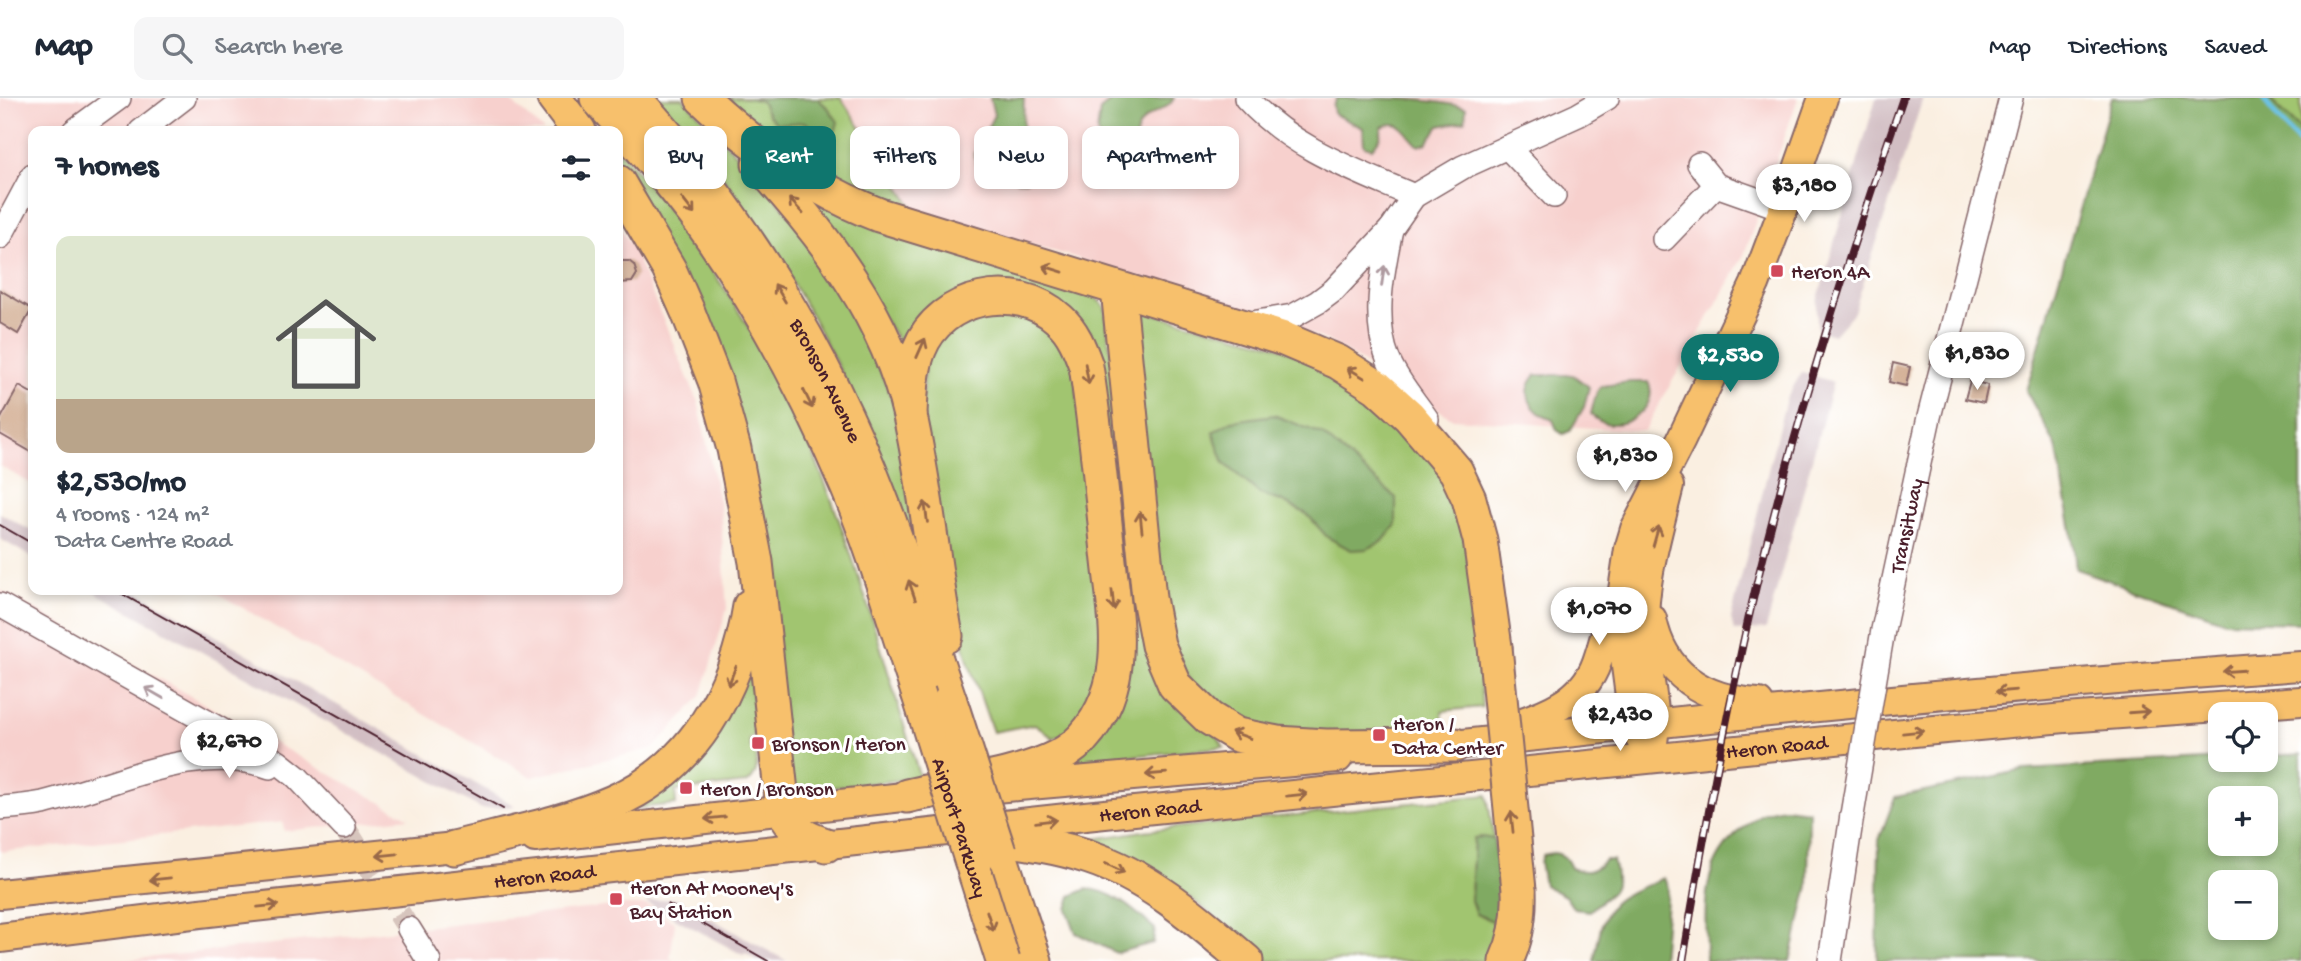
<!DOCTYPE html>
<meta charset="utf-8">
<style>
body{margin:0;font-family:"Gochi Hand",sans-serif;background:#f6f6f7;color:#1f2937;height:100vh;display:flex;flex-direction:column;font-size:26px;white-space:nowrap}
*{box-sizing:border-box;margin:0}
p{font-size:23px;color:#747a83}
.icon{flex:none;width:38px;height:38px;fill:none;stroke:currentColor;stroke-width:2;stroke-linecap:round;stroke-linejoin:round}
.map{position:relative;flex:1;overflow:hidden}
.drawer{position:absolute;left:28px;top:28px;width:595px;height:469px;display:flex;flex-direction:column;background:#fff;border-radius:14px;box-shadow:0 4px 10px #0003}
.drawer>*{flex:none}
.hud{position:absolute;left:644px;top:28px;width:665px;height:63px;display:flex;gap:14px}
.fabs{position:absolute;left:2208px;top:604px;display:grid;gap:14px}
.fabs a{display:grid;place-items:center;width:70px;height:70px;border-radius:14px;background:#fff;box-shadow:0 4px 10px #0003;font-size:35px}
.price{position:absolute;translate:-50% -60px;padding:0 16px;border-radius:24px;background:#fff;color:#222;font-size:23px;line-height:46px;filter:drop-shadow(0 2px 4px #0008)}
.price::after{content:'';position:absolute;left:50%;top:42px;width:21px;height:16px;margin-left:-10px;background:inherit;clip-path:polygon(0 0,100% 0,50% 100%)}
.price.active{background:#0f766e;color:#fff}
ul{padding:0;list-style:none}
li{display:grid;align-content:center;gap:14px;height:371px;padding:0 28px}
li+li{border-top:2px solid #e0e1e3}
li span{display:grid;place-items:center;height:217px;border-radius:14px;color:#555}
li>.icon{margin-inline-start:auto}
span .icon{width:126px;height:126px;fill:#fffc;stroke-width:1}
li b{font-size:30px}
h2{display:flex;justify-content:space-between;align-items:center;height:84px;padding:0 28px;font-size:30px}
.tag{padding:0 24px;border-radius:14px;background:#fff;box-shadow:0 4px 10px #0003;font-size:24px;line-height:63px}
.tag.active{background:#0f766e;color:#fff}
header{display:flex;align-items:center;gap:42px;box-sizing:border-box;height:98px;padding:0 35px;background:#fff;border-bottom:2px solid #e0e1e3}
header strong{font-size:33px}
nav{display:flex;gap:38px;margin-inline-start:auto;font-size:24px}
.search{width:490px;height:63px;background:#f6f6f7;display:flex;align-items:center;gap:18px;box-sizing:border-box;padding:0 24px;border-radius:14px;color:#747a83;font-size:26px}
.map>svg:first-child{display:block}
.built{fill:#f7d0cd}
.industrial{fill:#d2bec3}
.green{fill:#a1c56f;stroke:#76724d;stroke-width:2}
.forest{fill:#80aa62;stroke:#656446;stroke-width:2;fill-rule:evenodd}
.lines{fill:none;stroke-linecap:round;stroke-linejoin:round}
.stream{stroke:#6bc3e8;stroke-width:5}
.building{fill:#cea587}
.minor-tunnel{stroke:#d7c5bd;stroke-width:23;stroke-dasharray:23 11;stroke-linecap:butt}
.minor-casing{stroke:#88686b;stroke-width:26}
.major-casing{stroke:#88686b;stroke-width:32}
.highway-casing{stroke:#88686b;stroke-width:37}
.minor{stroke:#fff;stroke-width:23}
.major{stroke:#f7c06c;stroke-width:28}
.highway{stroke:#f7c06c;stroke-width:33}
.tram{stroke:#4a1f2b;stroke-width:2}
.rail-casing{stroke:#4a1f2b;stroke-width:8}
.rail{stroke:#fff;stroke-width:5;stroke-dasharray:16;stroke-linecap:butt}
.minor-bridge-casing{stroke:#88686b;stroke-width:26;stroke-linecap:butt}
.highway-bridge-casing{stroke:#88686b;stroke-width:37;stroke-linecap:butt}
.minor-bridge{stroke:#fff;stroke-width:23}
.highway-bridge{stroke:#f7c06c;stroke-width:33}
.oneway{stroke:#986748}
.oneway2{stroke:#ae9aa0}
.poi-dot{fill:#d1495b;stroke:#fff;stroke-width:2.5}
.labels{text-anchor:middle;stroke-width:6;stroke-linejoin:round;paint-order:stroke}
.poi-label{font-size:21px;fill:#4a1f2b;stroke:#fff;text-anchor:start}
.street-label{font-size:21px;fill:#4a1f2b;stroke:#fff}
</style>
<header>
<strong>Map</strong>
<div class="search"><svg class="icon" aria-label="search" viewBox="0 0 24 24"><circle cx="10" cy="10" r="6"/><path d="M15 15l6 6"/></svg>Search here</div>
<nav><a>Map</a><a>Directions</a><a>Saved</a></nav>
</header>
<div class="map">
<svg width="2301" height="863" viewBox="0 0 2301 863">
<rect width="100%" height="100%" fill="#fff"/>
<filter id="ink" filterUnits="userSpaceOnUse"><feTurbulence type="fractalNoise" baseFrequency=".0143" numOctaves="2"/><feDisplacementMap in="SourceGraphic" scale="14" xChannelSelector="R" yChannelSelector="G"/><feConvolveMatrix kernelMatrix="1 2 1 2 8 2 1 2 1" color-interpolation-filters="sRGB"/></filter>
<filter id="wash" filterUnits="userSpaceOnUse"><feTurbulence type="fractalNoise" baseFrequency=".00686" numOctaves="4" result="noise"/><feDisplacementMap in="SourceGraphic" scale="28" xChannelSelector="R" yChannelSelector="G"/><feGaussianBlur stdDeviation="1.57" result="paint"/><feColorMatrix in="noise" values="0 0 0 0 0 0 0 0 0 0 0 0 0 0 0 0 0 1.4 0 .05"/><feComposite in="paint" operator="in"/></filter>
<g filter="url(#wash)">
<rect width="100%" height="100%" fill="#faefe1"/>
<g class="built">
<path d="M0,0H507L544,33H33V387L0,368Z"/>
<path d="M841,0H1798L1744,157L1644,333L1453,321L1327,242L1230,206L914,111Z"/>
<path d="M618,126L634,153L698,304L720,408L727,511L701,598L654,650L532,679L212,492H618Z"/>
<path d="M0,492L409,720L284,733L283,724L0,754Z"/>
<path d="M621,807H647L675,825L670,860L674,863H120Z"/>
</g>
<g class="industrial">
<path d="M1876,0H1923L1854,214L1834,237L1817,232V204Z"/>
<path d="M1802,274L1833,284L1766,531L1734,533L1731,520L1786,301Z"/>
<path d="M0,415L33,434V460L0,441Z"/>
<path d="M91,492H135L515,708L482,711Z"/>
<path d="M677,800L741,838L787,863H758L745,855L743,857L645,804Z"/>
</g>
<g class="green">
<path d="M657,0H683L759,80L835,172L895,306L915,448C854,284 776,130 657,0Z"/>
<path d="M729,0H841L914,111L840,91L765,35Z"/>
<path d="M2268,0H2301V32Z"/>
<path d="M618,51C696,139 765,244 812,353C857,459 886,570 920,680L798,693L792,689L740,325L618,74Z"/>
<path d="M799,93L1095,199L1105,209L1142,520L1224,649L1071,664L1101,634L1100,289L1055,206L926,217L904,245L899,244Z"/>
<path d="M997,209L1051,230L1074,266L1106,552L1102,591L1069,633L1053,640L1035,626L993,634L968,563L955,516L921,318L925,262L943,232Z"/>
<path d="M1127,209L1277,248L1357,285L1442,373L1463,433L1472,483L1482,609L1442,613L1443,626L1328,638L1249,626L1196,597L1161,519Z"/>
<path d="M744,576L750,578C754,598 752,618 754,639L749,640L751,651H756C757,664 759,678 747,685L675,693L676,706L618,712Z"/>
<path d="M1487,697L1494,741L1474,740L1471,802L1476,816L1493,823C1500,839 1493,848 1486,863H1268L1190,799L1133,762L1094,741L1143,733Z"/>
</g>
<g class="forest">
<path d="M748,0H817L829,11L838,24L831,49L819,51L810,46L811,29L805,24L777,26L768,17L761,3Z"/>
<path d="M990,0H1024L1023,30L1028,40L1032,63L1031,78L1026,83H1017L1009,74L986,73L976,65L974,56L994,17Z"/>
<path d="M1115,0H1174C1169,12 1153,12 1144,22C1131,36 1140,48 1125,60L1113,58L1097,35L1100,12Z"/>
<path d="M1337,0C1375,0 1433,0 1466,10L1465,23L1439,28L1427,45L1419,48C1407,39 1402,18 1382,29L1380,40L1372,50L1364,48L1363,30L1334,16L1333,8Z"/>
<path d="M2112,0H2268L2301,32V525L2225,523L2076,471L2072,433L2056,348L2026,293Z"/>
<path d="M1536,277H1573L1589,289L1584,309L1570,333L1563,336L1557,332L1553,322C1532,315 1519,296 1536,277Z"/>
<path d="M1629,284H1648C1663,313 1611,342 1591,316C1599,283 1594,290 1629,284Z"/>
<path d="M1274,317L1322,336L1396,400V427L1383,443L1367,451L1351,452L1327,439L1307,416L1281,403L1260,396L1224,365L1213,334L1232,323Z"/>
<path d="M2301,656V863H1877L1879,742L1895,699L2024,672L2221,661L2266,662V658ZM2221,700H2266V746H2221ZM2221,784H2266V830H2221Z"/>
<path d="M1784,710L1809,713L1808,788L1790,863H1706C1706,812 1698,768 1741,732C1760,716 1761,714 1784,710Z"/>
<path d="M1482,739L1494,741L1500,799L1497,832L1493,823L1476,816L1471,802L1474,740Z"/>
<path d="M1553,755C1564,756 1567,761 1571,770C1585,776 1595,773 1605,762H1613C1622,798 1612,791 1590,813L1574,811L1565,798L1544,787L1540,764L1543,757Z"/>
<path d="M1664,780L1668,790L1662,863H1594C1598,845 1600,819 1614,805C1627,793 1649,787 1664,780Z"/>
<path d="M1086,791C1112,791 1136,814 1155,831L1153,845L1116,855L1076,835L1067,811L1071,798Z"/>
</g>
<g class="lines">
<path class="stream" d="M2262,0L2290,35L2301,46"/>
</g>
<g id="blocks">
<g class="building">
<path d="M618,163H629L634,167L637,176L632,184L618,185Z"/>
<path d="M0,192L32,211L18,236L0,225Z"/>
<path d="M1893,265L1910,269L1906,288L1889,284Z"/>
<path d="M1970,283L1988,287L1984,305L1965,301Z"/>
<path d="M19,288L33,296V355L0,336V322Z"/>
</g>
</g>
</g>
<g filter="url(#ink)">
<use href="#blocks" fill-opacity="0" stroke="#88686b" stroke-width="2"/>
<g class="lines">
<path class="minor-tunnel" d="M344,729L409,831"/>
<defs>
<g id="minor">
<path d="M1246,0C1291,50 1354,72 1414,98"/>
<path d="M74,33L119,0"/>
<path d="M141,33L184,0"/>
<path d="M1507,49L1554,98"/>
<path d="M1699,66L1716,87L1784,111"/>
<path d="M1391,131C1383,172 1372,220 1388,261C1397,283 1414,302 1427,321"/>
<path d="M0,139L33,77"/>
<path d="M1664,141L1716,87"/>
<path d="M1246,226L1293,218L1318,204L1334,192L1391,131L1414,98L1463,69L1578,17L1607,0"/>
<path d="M0,507L278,664L297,679L344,729"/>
<path id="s1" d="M1883,532L1929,319L2011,0"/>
<path d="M0,710C14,709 29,708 43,705C114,688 198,643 270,669"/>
<path d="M409,831L429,863"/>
<path d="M1830,863L1852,717"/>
</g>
<g id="major">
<path d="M1652,521C1663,577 1704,602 1759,605"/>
<path d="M1508,629C1545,617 1583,604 1597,564C1604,545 1608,525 1614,506"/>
<path d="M1653,645C1659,609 1645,573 1644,537C1642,485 1657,438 1669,388"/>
<path d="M1643,646L1634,629L1623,545L1621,506L1629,451L1635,431L1681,342L1755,186L1792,88L1823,0"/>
<path d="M1434,649C1722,618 2011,588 2301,568"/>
<path d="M995,690L1338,660"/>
<path d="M535,740L930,696"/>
<path d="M0,796L474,747"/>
<path id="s2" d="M0,840L200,815L1085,718L1924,633L2065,620L2301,603"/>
</g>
<g id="highway">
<path d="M554,0L579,33"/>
<path d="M597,0C634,41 670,82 703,127C761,208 808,296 847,388C875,454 895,526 918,594"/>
<path id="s3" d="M634,0C741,116 825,254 881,401C907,467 927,536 950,603"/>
<path d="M702,0C754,49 811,91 879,117L1284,241L1338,264L1377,289L1409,318L1456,373L1469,401L1480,442L1495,549"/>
<path d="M759,66C825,138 888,220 910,318C926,390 933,465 946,538"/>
<path d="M618,84L669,171L688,214L715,283L734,351L756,464L783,712C795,735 802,739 826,747"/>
<path d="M1118,191L1149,500L1158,547L1175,587L1209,620L1237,637L1277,645L1326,648L1455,647"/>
<path d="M907,698C952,687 1028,678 1066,654C1091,638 1107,608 1113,580C1121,542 1113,501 1109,463C1102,398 1096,332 1086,268C1080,251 1073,233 1059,221C1017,182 940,197 919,252C911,273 911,295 910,316"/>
<path d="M967,736C1007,742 1050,746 1089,759C1150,779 1198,822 1246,863"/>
<path d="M454,750C507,736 563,726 613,704C694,670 737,591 750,508"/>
<path d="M999,754L1035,863"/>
<path d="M1506,863C1517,840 1520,817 1519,792"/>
</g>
</defs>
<use href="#minor" class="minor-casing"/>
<use href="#major" class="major-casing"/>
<use href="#highway" class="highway-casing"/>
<use href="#minor" class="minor"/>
<use href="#major" class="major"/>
<use href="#highway" class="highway"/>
<g class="tram">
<path d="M0,427L33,446"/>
<path d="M115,492L503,711"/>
<path d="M668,806L768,863"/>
</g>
<defs>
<path id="rail" d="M1683,863C1700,757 1720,650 1743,545C1783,362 1842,176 1903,0"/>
</defs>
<use href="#rail" class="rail-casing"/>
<use href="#rail" class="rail"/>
<defs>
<path id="minor-bridge" d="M1852,717L1883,532"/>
<g id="highway-bridge">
<path d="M1495,549L1519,792"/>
<path id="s4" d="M918,594L1003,863"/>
<path d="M950,603L999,754"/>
</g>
</defs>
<use href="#minor-bridge" class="minor-bridge-casing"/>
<use href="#highway-bridge" class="highway-bridge-casing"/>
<use href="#minor-bridge" class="minor-bridge"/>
<use href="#highway-bridge" class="highway-bridge"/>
</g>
<defs><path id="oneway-shaft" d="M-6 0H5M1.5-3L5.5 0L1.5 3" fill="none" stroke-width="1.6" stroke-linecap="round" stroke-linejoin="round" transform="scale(1.75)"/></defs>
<g class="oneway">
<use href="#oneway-shaft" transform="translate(688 108) rotate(52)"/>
<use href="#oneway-shaft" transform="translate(796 108) rotate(-132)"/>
<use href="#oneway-shaft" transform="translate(1053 171) rotate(-163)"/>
<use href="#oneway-shaft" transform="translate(780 195) rotate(-121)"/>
<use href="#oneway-shaft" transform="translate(921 250) rotate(-66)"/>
<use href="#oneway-shaft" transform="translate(1356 275) rotate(-149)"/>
<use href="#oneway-shaft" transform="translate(1087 276) rotate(80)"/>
<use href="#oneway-shaft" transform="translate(808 301) rotate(64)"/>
<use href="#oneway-shaft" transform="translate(926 414) rotate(-98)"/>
<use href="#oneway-shaft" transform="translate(1141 424) rotate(-96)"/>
<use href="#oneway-shaft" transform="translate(1656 438) rotate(-74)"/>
<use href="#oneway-shaft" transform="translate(912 492) rotate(-109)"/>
<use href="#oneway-shaft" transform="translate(1113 502) rotate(84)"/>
<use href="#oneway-shaft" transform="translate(2233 573) rotate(176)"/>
<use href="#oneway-shaft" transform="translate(732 578) rotate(111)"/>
<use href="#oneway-shaft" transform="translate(2006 593) rotate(175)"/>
<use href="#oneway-shaft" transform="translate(2139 614) rotate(-4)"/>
<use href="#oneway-shaft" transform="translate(1913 634) rotate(-6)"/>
<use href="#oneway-shaft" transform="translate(1241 637) rotate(-160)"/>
<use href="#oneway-shaft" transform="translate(1156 676) rotate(175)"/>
<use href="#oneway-shaft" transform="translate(1297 697) rotate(-6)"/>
<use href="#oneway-shaft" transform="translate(715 720) rotate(174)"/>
<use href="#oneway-shaft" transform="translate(1046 723) rotate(-7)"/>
<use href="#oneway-shaft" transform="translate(1512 724) rotate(-96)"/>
<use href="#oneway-shaft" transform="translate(387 757) rotate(174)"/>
<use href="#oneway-shaft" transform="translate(1115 770) rotate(25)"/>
<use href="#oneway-shaft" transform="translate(160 781) rotate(174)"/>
<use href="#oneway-shaft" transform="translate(268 808) rotate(-6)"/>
<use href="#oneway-shaft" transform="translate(990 823) rotate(72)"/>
</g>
<g class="oneway2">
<use href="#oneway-shaft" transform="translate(1383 178) rotate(-82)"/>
<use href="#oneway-shaft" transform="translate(154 595) rotate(-150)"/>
</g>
</g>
<g class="poi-dot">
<rect x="1770" y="166" width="14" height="14" rx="3.5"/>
<rect x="1372" y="630" width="14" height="14" rx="3.5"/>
<rect x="751" y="638" width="14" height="14" rx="3.5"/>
<rect x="679" y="683" width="14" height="14" rx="3.5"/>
<rect x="609" y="794" width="14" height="14" rx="3.5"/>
</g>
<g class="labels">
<g class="poi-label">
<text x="1791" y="180">Heron 4A</text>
<text x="1393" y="632">Heron /<tspan x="1393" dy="24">Data Center</tspan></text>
<text x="772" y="652">Bronson / Heron</text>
<text x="700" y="697">Heron / Bronson</text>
<text x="630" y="796">Heron At Mooney's<tspan x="630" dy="24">Bay Station</tspan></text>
</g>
<g class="street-label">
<text dy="7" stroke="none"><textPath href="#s3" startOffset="343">Bronson Avenue</textPath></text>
<text dy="7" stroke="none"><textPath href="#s1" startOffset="107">Transitway</textPath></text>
<text dy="7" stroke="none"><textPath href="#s2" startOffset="1787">Heron Road</textPath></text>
<text dy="7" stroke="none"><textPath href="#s2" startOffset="1157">Heron Road</textPath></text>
<text dy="7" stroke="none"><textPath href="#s4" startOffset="142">Airport Parkway</textPath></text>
<text dy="7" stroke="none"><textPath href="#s2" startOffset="548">Heron Road</textPath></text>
</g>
</g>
</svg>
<div class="fabs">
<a><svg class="icon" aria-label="locate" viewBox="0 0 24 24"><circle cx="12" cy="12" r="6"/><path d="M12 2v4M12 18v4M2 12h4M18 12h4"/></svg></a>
<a>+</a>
<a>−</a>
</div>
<b class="price" style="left:1804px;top:126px">$3,180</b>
<b class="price" style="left:1977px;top:294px">$1,830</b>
<b class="price active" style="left:1730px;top:296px">$2,530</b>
<b class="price" style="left:1625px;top:396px">$1,830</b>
<b class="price" style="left:1599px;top:549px">$1,070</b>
<b class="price" style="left:1620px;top:655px">$2,430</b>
<b class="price" style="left:229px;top:682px">$2,670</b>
<div class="hud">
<a class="tag">Buy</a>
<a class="tag active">Rent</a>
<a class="tag">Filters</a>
<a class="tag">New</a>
<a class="tag">Apartment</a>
</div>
<section class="drawer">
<h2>7 homes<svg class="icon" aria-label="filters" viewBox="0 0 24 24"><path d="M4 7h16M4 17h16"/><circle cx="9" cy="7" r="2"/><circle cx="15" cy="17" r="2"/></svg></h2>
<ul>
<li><span style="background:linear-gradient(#dfe7d0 75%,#b9a48a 0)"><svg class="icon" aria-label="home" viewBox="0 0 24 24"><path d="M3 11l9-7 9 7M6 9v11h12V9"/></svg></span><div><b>$2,530/mo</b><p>4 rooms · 124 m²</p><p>Data Centre Road</p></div></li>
</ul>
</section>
</div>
